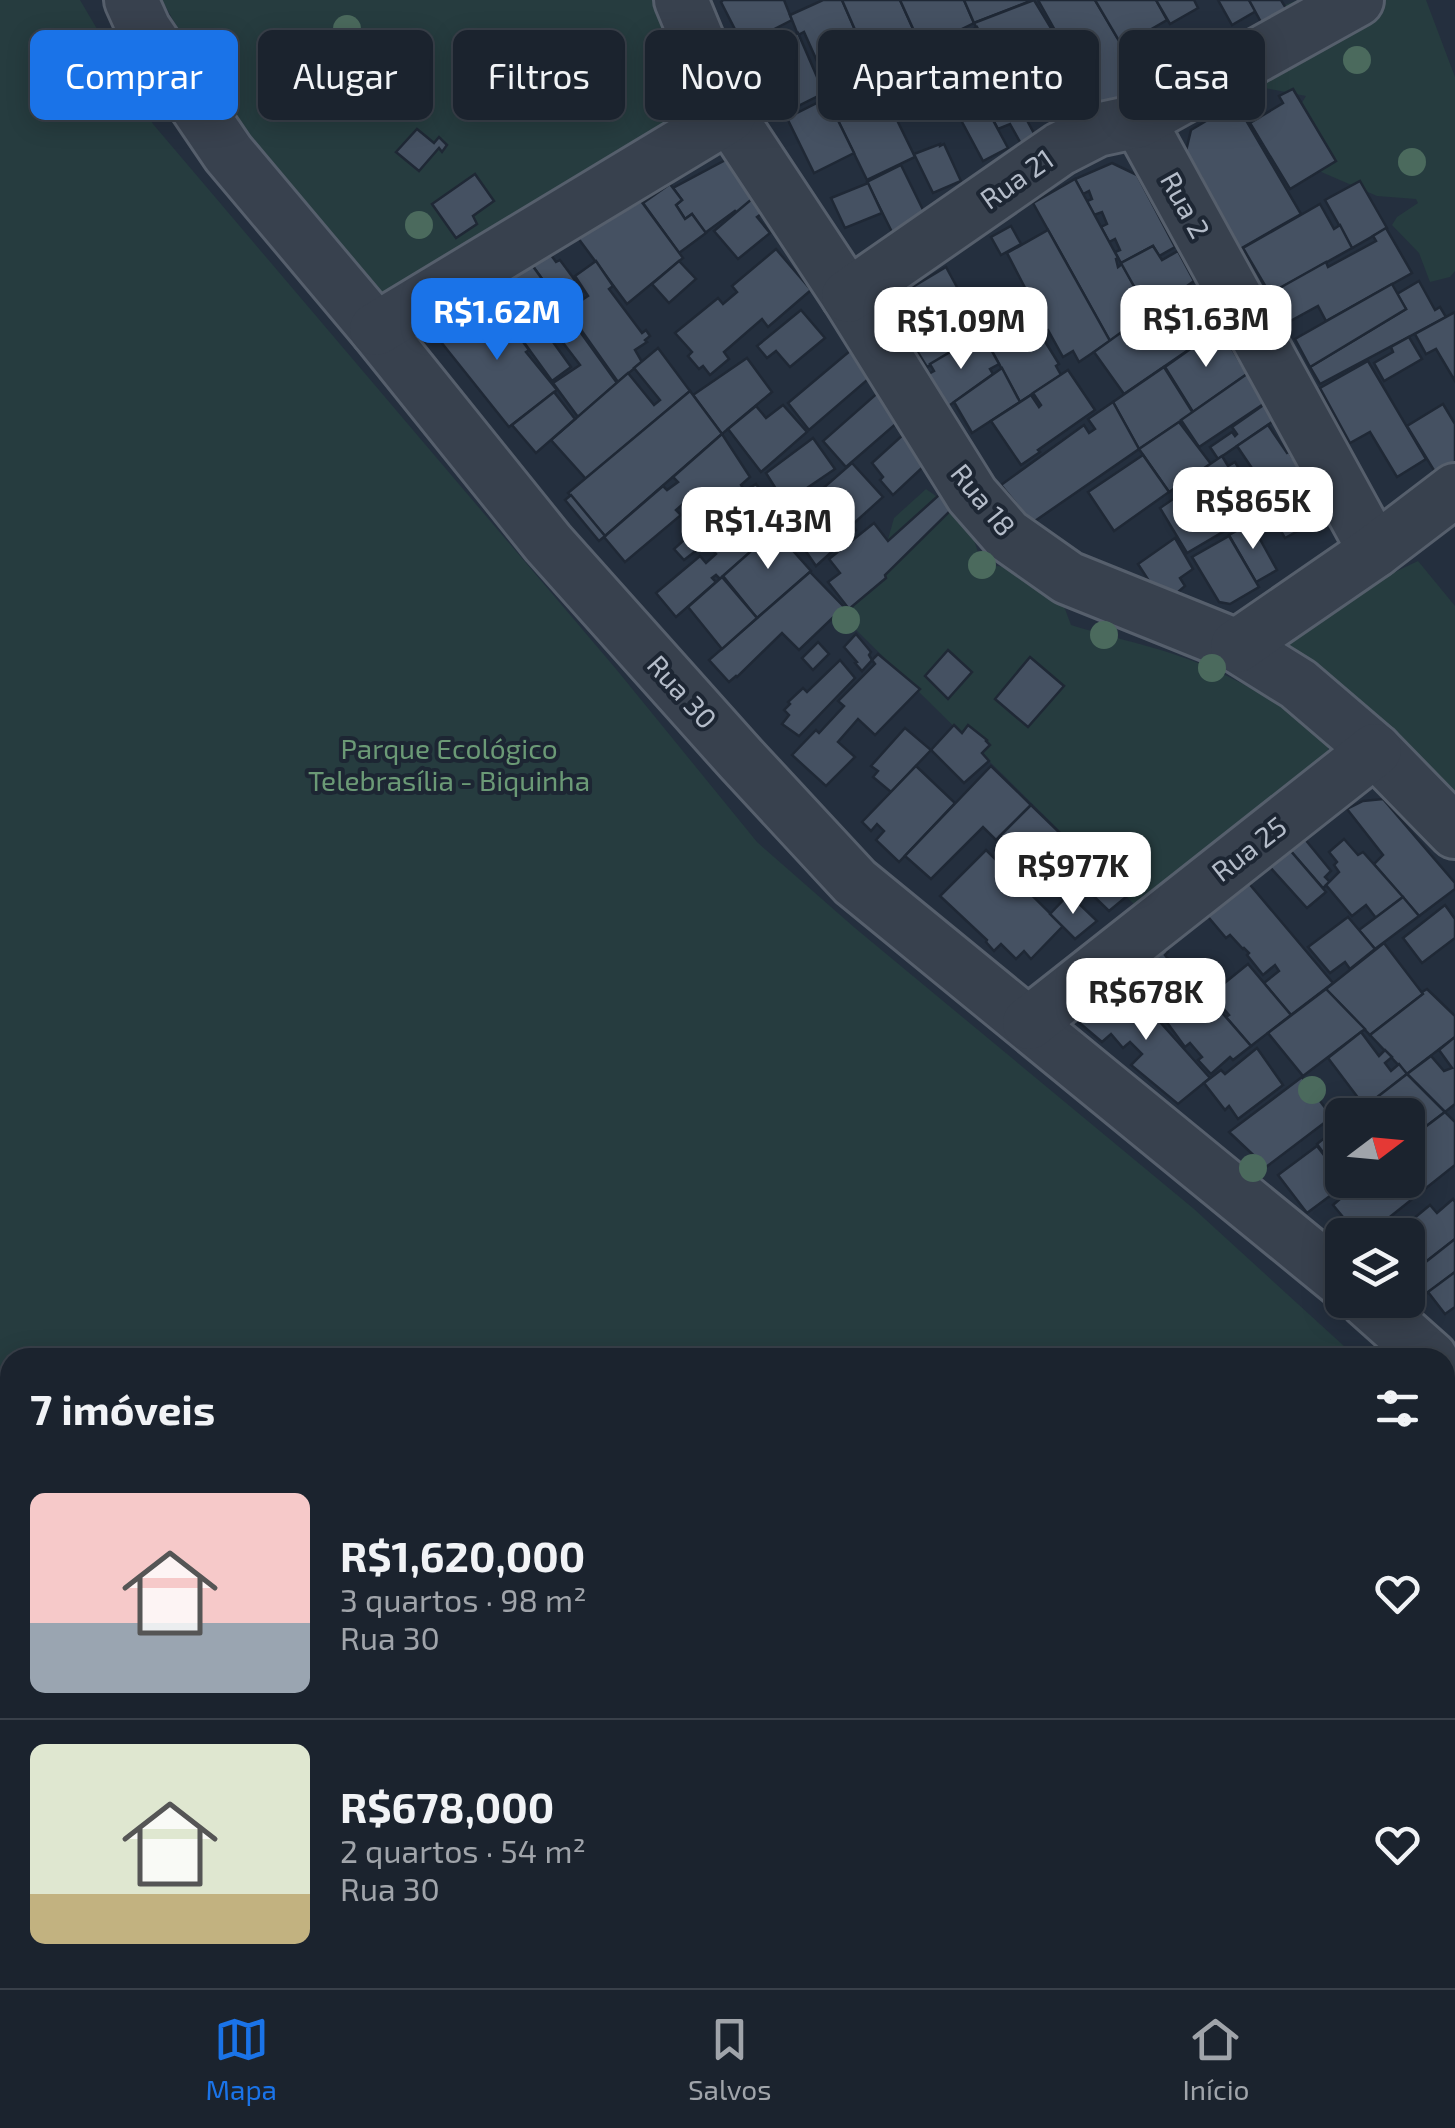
<!DOCTYPE html>
<html lang="pt">
<meta charset="utf-8">
<style>
body{margin:0;font-family:"Exo 2",sans-serif;background:#242b36;color:#f1f3f6;height:100vh;display:flex;flex-direction:column;font-size:38px;white-space:nowrap}
*{box-sizing:border-box;margin:0}
p{font-size:32px;color:#a0a4aa}
.icon{flex:none;width:55px;height:55px;fill:none;stroke:currentColor;stroke-width:2;stroke-linecap:round;stroke-linejoin:round}
.map{position:relative;flex:1;overflow:hidden}
.panel{position:absolute;left:0px;top:1348px;width:1455px;height:642px;display:flex;flex-direction:column;background:#1b232e;border-radius:30px 30px 0 0;box-shadow:0 5px 25px #0003,0 0 0 2px #39404a}
.panel>*{flex:none}
.banner{position:absolute;left:30px;top:30px;width:1395px;height:90px;display:flex;gap:20px}
.needle{width:65px;rotate:74deg}
.tools{position:absolute;left:1325px;top:1098px;display:grid;gap:20px}
.tools a{display:grid;place-items:center;width:100px;height:100px;border-radius:15px;background:#1b232e;box-shadow:0 5px 25px #0003,0 0 0 2px #39404a;font-size:50px}
.price{position:absolute;translate:-50% -85px;padding:0 22px;border-radius:20px;background:#fff;color:#222;font-size:32px;line-height:65px;filter:drop-shadow(0 2px 5px #0008)}
.price::after{content:'';position:absolute;left:50%;top:60px;width:30px;height:22px;margin-left:-15px;background:inherit;clip-path:polygon(0 0,100% 0,50% 100%)}
.price.current{background:#1a73e8;color:#fff}
ul{padding:0;list-style:none}
li{display:flex;align-items:center;gap:30px;height:250px;padding:0 30px}
li+li{border-top:2px solid #39404a}
li span{display:grid;place-items:center;flex:none;width:280px;height:200px;border-radius:15px;color:#555}
li>.icon{margin-inline-start:auto}
span .icon{width:120px;height:120px;fill:#fffc;stroke-width:1}
li b{font-size:42px}
h2{display:flex;justify-content:space-between;align-items:center;height:120px;padding:0 30px;font-size:42px}
.chip{padding:0 35px;border-radius:15px;background:#1b232e;box-shadow:0 5px 25px #0003,0 0 0 2px #39404a;font-size:35px;line-height:90px}
.chip.current{background:#1a73e8;color:#fff}
.tab-bar{display:flex;justify-content:space-around;align-items:center;height:140px;border-top:2px solid #39404a;background:#1b232e;font-size:28px;color:#a0a4aa}
.tab-bar a{display:grid;justify-items:center;gap:5px}
.tab-bar .current{color:#1a73e8}
.map>svg:first-child{display:block}
.green{fill:#263c3f}
.water{fill:#394c67}
.building{fill:#455162;stroke:#1f2835;stroke-width:2.5}
.lines{fill:none;stroke-linecap:round;stroke-linejoin:round}
.minor-casing{stroke:#565f6c;stroke-width:58}
.minor{stroke:#38414e;stroke-width:52}
.tree{fill:#4b6a5d}
.labels{text-anchor:middle;stroke-width:8;stroke-linejoin:round;paint-order:stroke}
.street-label{font-size:28px;fill:#b4bcc9;stroke:#1d2633}
.park-label{font-size:28px;fill:#6b9a76;stroke:#1d2633}
</style>
<div class="map">
<svg width="1455" height="1988" viewBox="0 0 1455 1988">
<rect width="100%" height="100%" fill="#242f3e"/>
<g class="green">
<path d="M0,0H80L153,124L616,669L757,842L855,928L1194,1209L1356,1357L10,1358V1980H1086L1078,1988H0Z"/>
<path d="M162,0H663L700,114L378,300C301,203 221,109 162,0Z"/>
<path d="M1298,0H1426L1455,77V271L1450,277L1430,282L1419,253L1392,225L1397,217L1418,203L1416,199L1377,196L1312,168L1300,106L1306,96L1254,86L1264,13Z"/>
<path d="M926,489L967,518L982,565L1010,567L1062,601L1071,625C1118,640 1167,648 1212,669C1253,687 1290,711 1326,737L1330,759L1136,906L846,620L850,573L885,550L894,518Z"/>
<path d="M1418,561L1455,606V814L1259,640L1278,628Z"/>
<path d="M1445,1439L1455,1450V1988H1381L1374,1980H1445Z"/>
</g>
<path class="water" d="M1086,1980H1374L1381,1988H1078Z"/>
<g class="building">
<path d="M723,0H784L792,20L743,45L721,2Z"/>
<path d="M823,0H842L873,71L856,79L852,67L825,79L804,32L798,35L790,15Z"/>
<path d="M842,0H900L914,31L910,33L918,50L873,71Z"/>
<path d="M900,0H964L974,23L929,45L922,31L915,33Z"/>
<path d="M964,0H1033L974,23Z"/>
<path d="M1034,0L1060,43L1014,69L1007,57L996,63L974,23Z"/>
<path d="M1038,0H1095L1147,87L1098,107Z"/>
<path d="M1095,0H1156L1167,20L1122,46Z"/>
<path d="M1156,0H1194L1198,8L1170,24Z"/>
<path d="M1218,0H1249L1256,11L1232,25Z"/>
<path d="M1249,0H1281L1287,10L1262,24Z"/>
<path d="M977,27L1037,139L1024,149L1010,124L998,129L952,42Z"/>
<path d="M798,33L824,93L778,116L748,57Z"/>
<path d="M955,48L980,96L975,98L978,102L982,100L1008,148L983,161L954,107L959,105L953,94L948,96L928,61Z"/>
<path d="M925,70L940,101L898,121L879,83L897,74L900,81Z"/>
<path d="M873,71L915,157L867,180L828,100L838,96L835,88Z"/>
<path d="M1293,89L1336,161L1290,189L1250,123L1283,103L1279,96Z"/>
<path d="M827,98L854,153L814,173L787,118Z"/>
<path d="M1236,103L1301,214L1240,249L1198,178L1201,177L1186,151L1191,130Z"/>
<path d="M417,129L434,143L439,137L447,145L442,152L439,148L419,171L396,152Z"/>
<path d="M940,144V146L944,144L961,181L933,193L914,154Z"/>
<path d="M733,156L762,191L737,213L735,211L705,233L692,214L685,219L676,205L682,200L673,188Z"/>
<path d="M1112,163L1137,175L1175,247L1159,256L1153,246L1121,263L1115,252L1120,250L1115,239L1109,242L1101,227L1107,224L1102,212L1094,215L1087,201L1092,199L1089,191L1083,194L1075,179Z"/>
<path d="M901,165L927,218L892,232L867,182Z"/>
<path d="M475,174L494,201L473,216L477,224L456,238L432,204Z"/>
<path d="M1075,179L1118,258L1116,259L1118,267L1122,264L1149,313L1110,341L1033,203Z"/>
<path d="M1360,181L1387,228L1352,248L1325,200Z"/>
<path d="M868,183L882,213L845,228L831,198Z"/>
<path d="M670,184L682,200L676,205L685,219L692,214L706,233L679,253L643,203Z"/>
<path d="M753,198L764,212L757,217L770,233L738,259L714,231Z"/>
<path d="M641,201L683,258L627,304L578,238Z"/>
<path d="M1320,204L1334,229L1340,225L1352,248L1270,294L1243,248Z"/>
<path d="M1011,226L1021,244L1001,255L991,237Z"/>
<path d="M1386,228L1412,273L1326,321L1318,306L1283,325L1271,306L1273,305L1267,295L1326,262L1328,267L1376,241L1373,236Z"/>
<path d="M1048,230L1110,341L1079,362L1073,351L1063,357L1048,330L1043,332L1033,314L1037,311L1007,253Z"/>
<path d="M1153,246L1162,260L1178,251L1194,281L1167,300L1160,290L1157,292L1164,302L1149,313L1121,263Z"/>
<path d="M776,249L811,290L768,327L762,319L724,352L729,359L710,375L703,366L699,369L688,356L692,352L675,333L718,298L723,304L737,292L732,286Z"/>
<path d="M551,255L556,262L560,260L577,283L556,298L532,265Z"/>
<path d="M596,261L613,286L609,289L642,333L646,330L650,336L645,340L647,342L635,350L642,362L618,382L567,310L588,296L575,276Z"/>
<path d="M679,261L696,279L669,303L652,284Z"/>
<path d="M532,265L617,383L578,417L553,383L580,365L512,276Z"/>
<path d="M946,267L964,300L912,332L899,311L901,294Z"/>
<path d="M507,278L571,367L552,381L486,290Z"/>
<path d="M1419,281L1435,310L1440,307L1446,317L1320,384L1310,367L1406,309L1397,294Z"/>
<path d="M1392,284L1406,309L1310,367L1295,339Z"/>
<path d="M1018,298L1059,364L1056,366L1061,375L1020,402L976,322Z"/>
<path d="M964,300L984,337L965,350L962,345L927,367L909,338L911,337L909,333Z"/>
<path d="M493,301L529,350L526,352L557,390L509,427L441,342L443,327L462,314L467,321Z"/>
<path d="M801,310L825,338L790,367L776,351L767,358L757,346Z"/>
<path d="M1455,312V381L1436,349L1426,354L1415,334Z"/>
<path d="M1148,313L1161,331L1158,334L1163,340L1202,313L1216,331L1124,394L1094,352Z"/>
<path d="M1220,328L1247,374L1193,412L1165,367Z"/>
<path d="M984,337L999,364L990,369L993,374L943,410L923,377L934,371L930,364L962,345L965,350Z"/>
<path d="M1409,337L1422,359L1384,381L1374,363L1393,352L1391,347Z"/>
<path d="M857,345L873,375L809,430L788,403Z"/>
<path d="M658,348L690,391L586,479L551,440L628,373L654,405L660,400L634,368Z"/>
<path d="M747,358L772,392L722,434L693,395Z"/>
<path d="M1368,361L1426,459L1397,477L1370,432L1350,443L1320,388Z"/>
<path d="M1164,367L1193,413L1139,449L1113,402Z"/>
<path d="M1002,368L1020,402L972,433L954,402Z"/>
<path d="M1068,370L1095,410L1038,450L1040,452L1021,465L991,421L1031,395L1039,407L1041,405L1033,393Z"/>
<path d="M1247,374L1265,403L1199,447L1181,420Z"/>
<path d="M882,389L898,422L846,467L823,441Z"/>
<path d="M690,391L722,434L605,536L568,493Z"/>
<path d="M554,392L575,419L536,453L512,425Z"/>
<path d="M1113,402L1139,449L1032,523L1001,485L1084,425L1089,433L1095,429L1088,419Z"/>
<path d="M1265,404L1275,420L1218,459L1210,447L1232,432L1235,436L1237,434L1232,427Z"/>
<path d="M1443,404L1455,424V466L1438,477L1407,426Z"/>
<path d="M783,405L807,432L761,472L728,429L756,406L766,418Z"/>
<path d="M1179,422L1211,464L1169,492L1139,449Z"/>
<path d="M1268,425L1287,453L1289,452L1292,457L1294,455L1301,467L1264,490L1258,481L1260,480L1237,446Z"/>
<path d="M905,433L924,466L893,495L880,480L883,477L872,463Z"/>
<path d="M722,434L750,477L741,485L743,488L710,517L691,497L676,510L681,515L625,562L604,537L663,486L667,490L678,482L673,477Z"/>
<path d="M813,438L835,469L788,501L795,513L784,522L765,497L776,489L766,473Z"/>
<path d="M1143,455L1169,492L1114,531L1088,492Z"/>
<path d="M1222,456L1228,466L1235,462L1262,507L1225,528L1194,475Z"/>
<path d="M852,463L883,497L852,525L821,490Z"/>
<path d="M1295,473L1312,506L1298,513L1305,527L1285,538L1272,515L1277,513L1264,490Z"/>
<path d="M1198,482L1226,530L1187,553L1160,508Z"/>
<path d="M756,484L784,522L720,579L716,575L712,578L716,582L676,617L656,593L700,556L706,563L716,554L706,543L684,560L674,549L695,530L699,535L743,492Z"/>
<path d="M945,493L955,506L885,575L886,578L849,609L828,582L840,573L829,559L874,523L888,541L939,495Z"/>
<path d="M571,495L605,536L599,541L565,500Z"/>
<path d="M823,496L835,513L838,517L843,515L856,530L816,566L805,550L810,547L803,537L798,541L784,522Z"/>
<path d="M784,522L796,538L787,544L811,571L757,618L723,576Z"/>
<path d="M1251,523L1277,570L1256,582L1229,535Z"/>
<path d="M1229,536L1259,587L1230,604L1219,602L1192,557Z"/>
<path d="M1175,538L1193,569L1180,578L1185,586L1170,599L1158,595L1138,564Z"/>
<path d="M810,572L844,607L799,650L782,633L737,677L736,676L729,682L709,660Z"/>
<path d="M722,577L757,618L722,649L688,607Z"/>
<path d="M856,634L871,652L869,655L872,660L862,671L855,663L857,662L844,647Z"/>
<path d="M818,642L829,654L813,670L802,658Z"/>
<path d="M948,650L972,672L948,699L925,676Z"/>
<path d="M878,654L920,689L875,735L858,719L838,742L855,757L826,786L792,755L816,730L819,733L844,706L838,701L875,664L872,660Z"/>
<path d="M1030,657L1064,686L1028,727L995,699Z"/>
<path d="M840,660L855,678L799,736L782,724L789,715L784,710L790,704L788,702L803,688L807,692Z"/>
<path d="M954,725L962,733L968,725L987,740L986,741L990,745L982,753L989,761L964,783L931,750Z"/>
<path d="M905,728L931,750L891,792L873,777L878,771L871,766Z"/>
<path d="M916,766L955,803L899,862L876,840L884,831L877,824L871,831L862,822Z"/>
<path d="M991,766L1031,805L996,840L983,827L931,879L905,856Z"/>
<path d="M1383,799L1455,883V889L1419,916L1374,864L1383,855L1347,809L1363,801Z"/>
<path d="M1031,805L1126,897L1109,911L1073,876L1066,883L1059,876L1050,885L1000,836Z"/>
<path d="M1304,838L1331,871L1325,877L1330,882L1323,888L1289,849Z"/>
<path d="M1344,839L1358,855L1363,852L1403,897L1376,918L1366,905L1352,916L1326,885L1339,872L1334,865L1337,862L1329,852Z"/>
<path d="M1289,849L1326,892L1307,908L1268,865Z"/>
<path d="M986,850L1063,926L1031,959L1024,951L1016,959L1001,944L994,951L986,942L987,940L940,896Z"/>
<path d="M1246,880L1333,983L1291,1015L1264,983L1279,971L1275,965L1263,975L1247,955L1249,953L1244,948L1243,949L1230,935L1226,938L1204,912Z"/>
<path d="M1069,894L1097,921L1075,939L1050,914Z"/>
<path d="M1403,897L1419,916L1375,949L1359,930Z"/>
<path d="M1445,905L1455,919V938L1422,963L1403,938Z"/>
<path d="M1348,917L1375,949L1350,969L1345,962L1330,973L1308,947Z"/>
<path d="M1384,943L1423,994L1370,1035L1326,989Z"/>
<path d="M1164,947L1168,952L1165,955L1173,965L1177,961L1211,1000L1191,1019L1143,963Z"/>
<path d="M1248,964L1291,1015L1251,1046L1226,1017L1229,1015L1211,994Z"/>
<path d="M1127,985L1210,1078L1178,1104L1131,1065L1142,1054L1130,1042L1123,1048L1111,1034L1102,1042L1075,1019L1101,996L1108,1004Z"/>
<path d="M1326,989L1365,1029L1303,1076L1268,1033Z"/>
<path d="M1427,989L1455,1016V1037L1407,1074L1370,1035L1423,994L1422,992Z"/>
<path d="M1170,995L1191,1019L1211,1000L1251,1046L1233,1060L1230,1057L1211,1074L1198,1060L1202,1057L1190,1043L1185,1047L1155,1006Z"/>
<path d="M1361,1032L1379,1056L1385,1050L1392,1057L1385,1063L1391,1071L1399,1064L1407,1074L1374,1100L1359,1099L1328,1058Z"/>
<path d="M1455,1037V1104L1445,1112L1407,1074L1431,1056L1444,1071L1452,1068L1439,1050Z"/>
<path d="M1257,1048L1283,1085L1238,1119L1229,1106L1225,1110L1204,1083L1221,1070L1225,1074Z"/>
<path d="M1407,1074L1445,1112L1408,1140V1115H1354Z"/>
<path d="M1302,1077L1332,1117L1266,1167L1229,1132Z"/>
<path d="M1445,1112L1455,1122V1165L1371,1232L1358,1235L1333,1205L1362,1180H1408V1140Z"/>
<path d="M1342,1124V1179L1317,1144Z"/>
<path d="M1317,1146L1346,1184L1307,1213L1278,1175Z"/>
<path d="M1453,1199L1455,1202V1239L1419,1267L1410,1257L1408,1259V1235H1376L1386,1226L1395,1234L1430,1205L1437,1213Z"/>
<path d="M1455,1239V1272L1422,1297L1408,1276Z"/>
<path d="M1455,1272V1307L1445,1314L1428,1292Z"/>
</g>
<g class="lines">
<defs>
<g id="minor">
<path d="M131,0L144,29L228,153L376,329L548,543L741,759L855,882L1342,1281"/>
<path d="M681,0L729,116L848,296L972,495L1007,535L1068,578L1237,646L1298,684L1375,750L1455,832"/>
<path d="M1139,121L1375,551"/>
<path d="M848,296L1060,149L1097,130L1139,121L1357,0"/>
<path d="M376,329L729,116"/>
<path d="M1237,646L1375,551L1455,490"/>
<path d="M1029,1023L1375,750"/>
<path d="M1366,1300L1431,1358"/>
</g>
</defs>
<use href="#minor" class="minor-casing"/>
<use href="#minor" class="minor"/>
</g>
<g class="tree">
<circle cx="347" cy="29" r="14"/>
<circle cx="1357" cy="60" r="14"/>
<circle cx="1412" cy="162" r="14"/>
<circle cx="419" cy="225" r="14"/>
<circle cx="982" cy="565" r="14"/>
<circle cx="846" cy="620" r="14"/>
<circle cx="1104" cy="635" r="14"/>
<circle cx="1212" cy="668" r="14"/>
<circle cx="1312" cy="1090" r="14"/>
<circle cx="1253" cy="1168" r="14"/>
</g>
<g class="labels">
<g class="street-label">
<text transform="translate(1017 179) rotate(-35)" y="10">Rua 21</text>
<text transform="translate(1185 205) rotate(61)" y="10">Rua 2</text>
<text transform="translate(983 500) rotate(51)" y="10">Rua 18</text>
<text transform="translate(682 692) rotate(48)" y="10">Rua 30</text>
<text transform="translate(1249 849) rotate(-38)" y="10">Rua 25</text>
</g>
<g class="park-label">
<text x="449" y="759">Parque Ecológico<tspan x="449" dy="32">Telebrasília - Biquinha</tspan></text>
</g>
</g>
</svg>
<div class="tools">
<a><svg class="needle" viewBox="-14 -14 28 28"><path d="M0-13l5 13h-10z" fill="#e53935"/><path d="M0 13l5-13h-10z" fill="#a0a4aa"/></svg></a>
<a><svg class="icon" aria-label="layers" viewBox="0 0 24 24"><path d="M12 4l9 5-9 5-9-5zM3 14l9 5 9-5"/></svg></a>
</div>
<b class="price current" style="left:497px;top:363px">R$1.62M</b>
<b class="price" style="left:1206px;top:370px">R$1.63M</b>
<b class="price" style="left:961px;top:372px">R$1.09M</b>
<b class="price" style="left:1253px;top:552px">R$865K</b>
<b class="price" style="left:768px;top:572px">R$1.43M</b>
<b class="price" style="left:1073px;top:917px">R$977K</b>
<b class="price" style="left:1146px;top:1043px">R$678K</b>
<div class="banner">
<a class="chip current">Comprar</a>
<a class="chip">Alugar</a>
<a class="chip">Filtros</a>
<a class="chip">Novo</a>
<a class="chip">Apartamento</a>
<a class="chip">Casa</a>
</div>
<section class="panel">
<h2>7 imóveis<svg class="icon" aria-label="filters" viewBox="0 0 24 24"><path d="M4 7h16M4 17h16"/><circle cx="9" cy="7" r="2"/><circle cx="15" cy="17" r="2"/></svg></h2>
<ul>
<li><span style="background:linear-gradient(#f6c9c9 65%,#9aa5b1 0)"><svg class="icon" aria-label="home" viewBox="0 0 24 24"><path d="M3 11l9-7 9 7M6 9v11h12V9"/></svg></span><div><b>R$1,620,000</b><p>3 quartos · 98 m²</p><p>Rua 30</p></div><svg class="icon" aria-label="heart" viewBox="0 0 24 24"><path d="M12 20l-8-8c-3-5 5-10 8-4 3-6 11-1 8 4z"/></svg></li>
<li><span style="background:linear-gradient(#dfe7d0 75%,#c2b280 0)"><svg class="icon" aria-label="home" viewBox="0 0 24 24"><path d="M3 11l9-7 9 7M6 9v11h12V9"/></svg></span><div><b>R$678,000</b><p>2 quartos · 54 m²</p><p>Rua 30</p></div><svg class="icon" aria-label="heart" viewBox="0 0 24 24"><path d="M12 20l-8-8c-3-5 5-10 8-4 3-6 11-1 8 4z"/></svg></li>
</ul>
</section>
</div>
<nav class="tab-bar">
<a class="current"><svg class="icon" aria-label="map" viewBox="0 0 24 24"><path d="M3 6l6-2 6 2 6-2v14l-6 2-6-2-6 2zM9 4v14M15 6v14"/></svg>Mapa</a>
<a><svg class="icon" aria-label="saved" viewBox="0 0 24 24"><path d="M7 4h10v16l-5-4-5 4z"/></svg>Salvos</a>
<a><svg class="icon" aria-label="home" viewBox="0 0 24 24"><path d="M3 11l9-7 9 7M6 9v11h12V9"/></svg>Início</a>
</nav>
